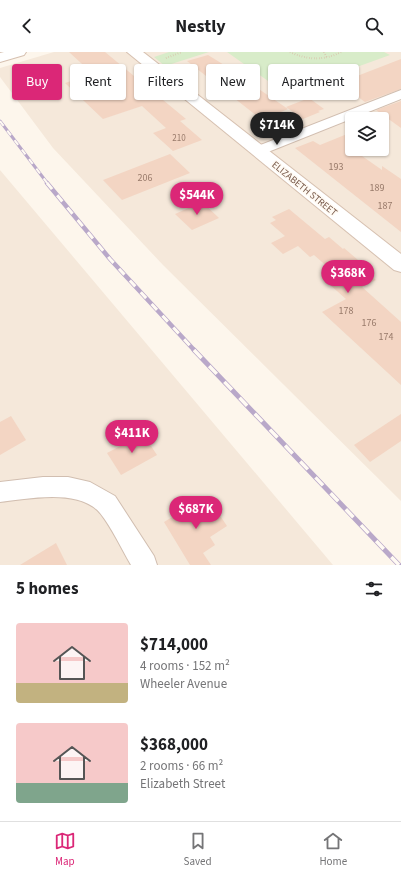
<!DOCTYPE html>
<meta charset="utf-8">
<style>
body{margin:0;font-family:"Source Sans 3",sans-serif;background:#f6f6f6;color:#202124;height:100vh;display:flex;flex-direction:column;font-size:15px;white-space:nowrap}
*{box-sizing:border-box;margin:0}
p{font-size:13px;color:#757577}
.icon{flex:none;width:22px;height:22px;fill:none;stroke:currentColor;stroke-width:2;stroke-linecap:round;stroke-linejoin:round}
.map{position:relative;height:513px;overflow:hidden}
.sheet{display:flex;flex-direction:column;background:#fff;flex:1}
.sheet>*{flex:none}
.top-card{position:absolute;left:12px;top:12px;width:377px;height:36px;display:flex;gap:8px}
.fabs{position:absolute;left:345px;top:60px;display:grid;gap:8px}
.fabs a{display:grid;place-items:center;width:44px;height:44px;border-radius:4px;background:#fff;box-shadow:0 1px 3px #0004;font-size:20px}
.price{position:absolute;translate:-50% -34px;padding:0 9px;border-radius:14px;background:#db2777;color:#fff;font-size:13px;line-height:26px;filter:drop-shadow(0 1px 2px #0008)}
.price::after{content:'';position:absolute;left:50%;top:24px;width:12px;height:9px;margin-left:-6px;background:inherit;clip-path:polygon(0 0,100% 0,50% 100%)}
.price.selected{background:#222;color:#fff}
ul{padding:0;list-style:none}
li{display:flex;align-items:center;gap:12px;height:100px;padding:0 16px}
li span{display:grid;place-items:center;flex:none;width:112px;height:80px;border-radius:4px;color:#555}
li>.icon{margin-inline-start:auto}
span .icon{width:48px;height:48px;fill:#fffc;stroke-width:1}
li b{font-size:17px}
h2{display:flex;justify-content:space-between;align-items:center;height:48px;padding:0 16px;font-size:17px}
.pill{padding:0 14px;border-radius:4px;background:#fff;box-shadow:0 1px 3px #0004;font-size:14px;line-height:36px}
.pill.selected{background:#db2777;color:#fff}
header{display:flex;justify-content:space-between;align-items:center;height:52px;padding:0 16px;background:#fff;font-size:18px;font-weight:700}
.dock{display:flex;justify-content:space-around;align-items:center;height:56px;border-top:1px solid #e0e0e0;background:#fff;font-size:11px;color:#757577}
.dock a{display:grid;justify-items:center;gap:2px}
.dock .selected{color:#db2777}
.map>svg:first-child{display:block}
.residential{fill:#f5e8da;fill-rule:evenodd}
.green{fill:#d8ecc9}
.building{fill:#f3d5c3}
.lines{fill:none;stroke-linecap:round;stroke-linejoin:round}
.street-casing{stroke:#d1beb0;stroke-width:2}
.secondary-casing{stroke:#d6c0b0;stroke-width:2}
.path{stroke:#d9b8a5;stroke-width:2;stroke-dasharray:0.5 2;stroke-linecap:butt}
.street{fill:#fff;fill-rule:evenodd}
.secondary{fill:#fff;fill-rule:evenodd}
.rail-far2-casing{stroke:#b9a8c9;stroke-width:3}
.rail-far1-casing{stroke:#b9a8c9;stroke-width:4.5}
.rail-casing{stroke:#b9a8c9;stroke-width:5}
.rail-far2{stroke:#fffaf3;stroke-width:2;stroke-dasharray:6;stroke-linecap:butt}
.rail-far1{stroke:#fffaf3;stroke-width:3;stroke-dasharray:8;stroke-linecap:butt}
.rail{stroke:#fffaf3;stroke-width:3.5;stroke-dasharray:11;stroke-linecap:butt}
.labels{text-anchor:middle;stroke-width:3;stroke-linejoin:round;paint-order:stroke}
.far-number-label{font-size:9px;fill:#987a6a}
.number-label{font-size:10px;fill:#987a6a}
.far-street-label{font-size:10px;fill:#7a5c4d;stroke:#fffaf3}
</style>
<header><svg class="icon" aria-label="back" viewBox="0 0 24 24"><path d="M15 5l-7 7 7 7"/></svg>Nestly<svg class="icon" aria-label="search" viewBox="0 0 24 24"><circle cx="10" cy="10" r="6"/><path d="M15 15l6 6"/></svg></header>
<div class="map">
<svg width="401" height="513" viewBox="0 0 401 513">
<rect width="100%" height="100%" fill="#fdf6ec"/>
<g class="residential">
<path d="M54,0H401V449L163,213L53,96L0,25V16ZM352,67H382V97H352Z"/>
<path d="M0,118L333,513H0Z"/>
</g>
<g class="green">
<path d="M169,0H209L165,14L154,5Z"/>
<path d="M227,0H384L390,3L285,41Z"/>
</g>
<g class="building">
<path d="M69,0H105L186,67L180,69L202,88L173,99L153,81L166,76L142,54L103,67L65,31L93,22Z"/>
<path d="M208,3L221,11L288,57L262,68L187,9Z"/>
<path d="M401,7V37L365,50L343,34L356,29L352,26Z"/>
<path d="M309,46L324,57L318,59L320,60L303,67L286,55Z"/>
<path d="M401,49V76L376,58Z"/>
<path d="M352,80V97L382,118V114L401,127V180L295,96L313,89L320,93Z"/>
<path d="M170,102L190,121L122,148L103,128Z"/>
<path d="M202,150L219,166L192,178L175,162Z"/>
<path d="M289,157L325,187L329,185L343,197L344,196L358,208L354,209L376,228L362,235L401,270V333L322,260L346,247L329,232L335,228L333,227L338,224L314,203L310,205L298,194L283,202L271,191L285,184L270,171L276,168L272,165Z"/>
<path d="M401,362V389L370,410L354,393Z"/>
<path d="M11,364L26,388L0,403V370Z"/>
<path d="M143,382L157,403L121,423L107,401Z"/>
<path d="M207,444L227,474L210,485L215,493L203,501L211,513H190L164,470Z"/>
<path d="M56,491L67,513H20Z"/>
</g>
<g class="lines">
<defs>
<g id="street">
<path d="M401,38V47L263,102L258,103L253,102L251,99L253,96Z"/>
<path d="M43,425H68L90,430L115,444L154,504L157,513H131C121,496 112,476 100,461C79,436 27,447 0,450V430Z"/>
</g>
<g id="secondary">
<path d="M4,0H26L24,3L0,10V1Z"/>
<path d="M127,0H143L401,202V220L394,218Z"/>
</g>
</defs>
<use href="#street" class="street-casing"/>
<use href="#secondary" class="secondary-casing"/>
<g class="path">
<path d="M290,0C307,8 324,9 341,0"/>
<path d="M324,0L327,6"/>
<path d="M166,6L182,0"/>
</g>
<use href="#street" class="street"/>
<use href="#secondary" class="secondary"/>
<defs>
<path id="rail-far2" d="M0,69L48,132"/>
<path id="rail-far1" d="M47,131L110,207L195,299"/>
<path id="rail" d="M194,298L399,513"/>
</defs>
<use href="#rail-far2" class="rail-far2-casing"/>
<use href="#rail-far1" class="rail-far1-casing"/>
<use href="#rail" class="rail-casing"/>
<use href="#rail-far2" class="rail-far2"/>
<use href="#rail-far1" class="rail-far1"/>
<use href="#rail" class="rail"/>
</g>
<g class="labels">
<g class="far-number-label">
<text x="179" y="89">210</text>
</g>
<g class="number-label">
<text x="336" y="118">193</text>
<text x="145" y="129">206</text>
<text x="377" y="139">189</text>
<text x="385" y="157">187</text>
<text x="346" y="262">178</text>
<text x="369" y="274">176</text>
<text x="386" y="288">174</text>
</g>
<g class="far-street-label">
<text transform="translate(305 136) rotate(39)" y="4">ELIZABETH STREET</text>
</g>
</g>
</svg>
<div class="fabs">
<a><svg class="icon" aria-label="layers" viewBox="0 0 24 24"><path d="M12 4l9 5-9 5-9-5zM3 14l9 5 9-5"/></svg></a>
</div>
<b class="price selected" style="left:277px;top:94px">$714K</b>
<b class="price" style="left:197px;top:164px">$544K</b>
<b class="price" style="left:348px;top:242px">$368K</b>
<b class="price" style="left:132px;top:402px">$411K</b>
<b class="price" style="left:196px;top:478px">$687K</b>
<div class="top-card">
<a class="pill selected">Buy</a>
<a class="pill">Rent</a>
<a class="pill">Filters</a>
<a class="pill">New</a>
<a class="pill">Apartment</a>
</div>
</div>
<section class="sheet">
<h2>5 homes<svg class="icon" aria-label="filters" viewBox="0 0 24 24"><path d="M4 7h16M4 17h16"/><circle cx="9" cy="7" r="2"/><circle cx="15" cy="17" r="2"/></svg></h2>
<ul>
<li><span style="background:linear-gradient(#f6c9c9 75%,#c2b280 0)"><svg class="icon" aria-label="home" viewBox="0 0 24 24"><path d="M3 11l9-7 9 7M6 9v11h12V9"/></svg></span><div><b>$714,000</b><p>4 rooms · 152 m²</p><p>Wheeler Avenue</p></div></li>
<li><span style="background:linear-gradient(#f6c9c9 75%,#7fa58c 0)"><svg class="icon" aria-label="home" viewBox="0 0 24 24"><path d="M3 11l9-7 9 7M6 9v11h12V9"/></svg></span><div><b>$368,000</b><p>2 rooms · 66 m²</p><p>Elizabeth Street</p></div></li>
</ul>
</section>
<nav class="dock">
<a class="selected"><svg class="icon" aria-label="map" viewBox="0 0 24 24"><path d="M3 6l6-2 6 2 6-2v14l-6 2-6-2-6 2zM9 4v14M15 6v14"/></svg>Map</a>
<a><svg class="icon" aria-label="saved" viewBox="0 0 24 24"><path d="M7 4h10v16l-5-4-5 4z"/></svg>Saved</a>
<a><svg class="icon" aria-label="home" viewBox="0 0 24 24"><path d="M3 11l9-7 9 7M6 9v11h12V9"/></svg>Home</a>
</nav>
